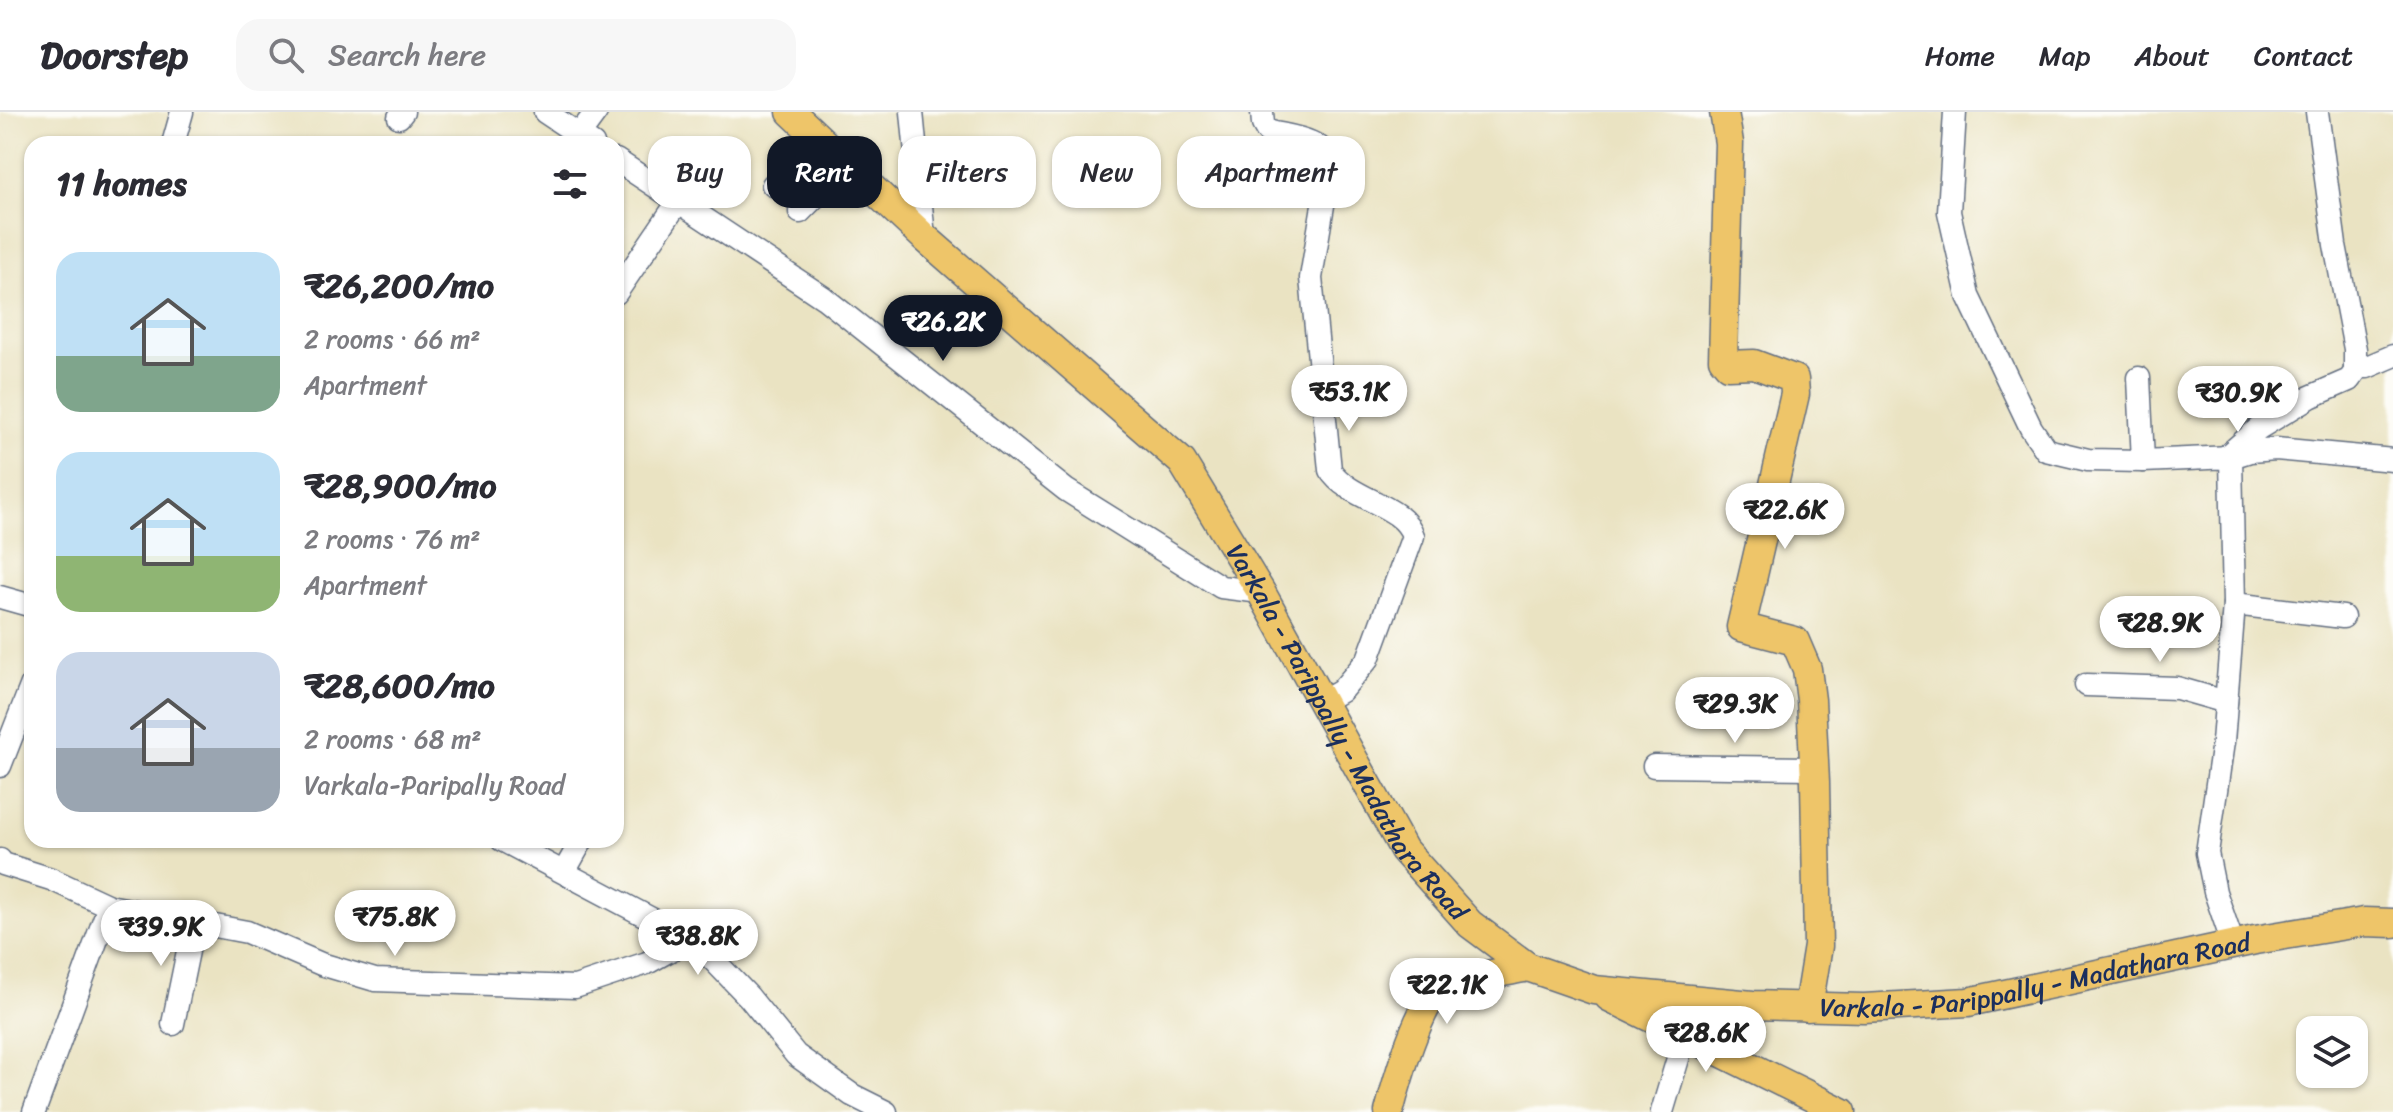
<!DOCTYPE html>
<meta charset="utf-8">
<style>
body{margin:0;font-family:Sriracha,sans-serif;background:#f7f7f7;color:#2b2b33;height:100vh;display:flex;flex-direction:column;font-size:30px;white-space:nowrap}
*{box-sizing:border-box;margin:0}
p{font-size:26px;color:#7c7c81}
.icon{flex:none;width:44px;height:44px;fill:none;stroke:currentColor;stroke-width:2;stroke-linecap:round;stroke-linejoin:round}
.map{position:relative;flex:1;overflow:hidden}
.details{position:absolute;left:24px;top:24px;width:600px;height:712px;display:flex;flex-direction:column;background:#fff;border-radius:24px;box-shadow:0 2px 6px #0004}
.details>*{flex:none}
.hud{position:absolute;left:648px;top:24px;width:760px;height:72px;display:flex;gap:16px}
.controls{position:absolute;left:2296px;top:904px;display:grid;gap:16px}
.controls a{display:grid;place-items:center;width:72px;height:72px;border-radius:16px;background:#fff;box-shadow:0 2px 6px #0004;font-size:40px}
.price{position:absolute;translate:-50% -68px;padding:0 18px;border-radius:28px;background:#fff;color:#222;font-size:26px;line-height:52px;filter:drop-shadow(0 2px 4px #0008)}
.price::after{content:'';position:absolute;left:50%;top:48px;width:24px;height:18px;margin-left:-12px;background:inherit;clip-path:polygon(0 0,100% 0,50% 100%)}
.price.selected{background:#111827;color:#fff}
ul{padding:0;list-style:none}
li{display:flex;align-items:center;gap:24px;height:200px;padding:0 32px}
li span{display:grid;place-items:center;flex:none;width:224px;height:160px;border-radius:24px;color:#555}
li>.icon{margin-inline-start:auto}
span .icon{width:96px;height:96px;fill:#fffc;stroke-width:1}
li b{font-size:34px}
h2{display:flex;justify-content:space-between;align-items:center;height:96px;padding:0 32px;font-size:34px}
.chip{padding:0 28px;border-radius:24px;background:#fff;box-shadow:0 2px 6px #0004;font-size:28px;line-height:72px}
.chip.selected{background:#111827;color:#fff}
header{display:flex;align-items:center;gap:48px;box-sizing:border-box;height:112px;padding:0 40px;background:#fff;border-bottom:2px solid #e1e1e2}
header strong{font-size:38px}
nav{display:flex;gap:44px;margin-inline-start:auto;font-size:28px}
.search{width:560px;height:72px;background:#f7f7f7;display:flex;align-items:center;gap:20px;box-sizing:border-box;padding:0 28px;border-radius:24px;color:#7c7c81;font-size:30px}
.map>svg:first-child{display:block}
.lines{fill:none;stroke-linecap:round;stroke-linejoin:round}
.minor-tunnel{stroke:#c1bfae;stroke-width:22;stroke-dasharray:22 11;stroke-linecap:butt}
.minor-casing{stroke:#636e81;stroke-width:25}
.major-casing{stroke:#636e81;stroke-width:31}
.minor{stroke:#fff;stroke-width:22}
.major{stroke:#eec569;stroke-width:28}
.labels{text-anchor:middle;stroke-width:6;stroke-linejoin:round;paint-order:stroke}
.street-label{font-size:26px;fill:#1b2f5e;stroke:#fdfcf7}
</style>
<header>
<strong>Doorstep</strong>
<div class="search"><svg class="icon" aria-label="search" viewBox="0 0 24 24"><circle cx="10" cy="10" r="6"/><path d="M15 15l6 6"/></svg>Search here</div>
<nav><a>Home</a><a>Map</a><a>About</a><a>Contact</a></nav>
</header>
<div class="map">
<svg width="2393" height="1000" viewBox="0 0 2393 1000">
<rect width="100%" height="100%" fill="#fdfcf7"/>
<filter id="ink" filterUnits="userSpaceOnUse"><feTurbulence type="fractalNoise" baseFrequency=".0125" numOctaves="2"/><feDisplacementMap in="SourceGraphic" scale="16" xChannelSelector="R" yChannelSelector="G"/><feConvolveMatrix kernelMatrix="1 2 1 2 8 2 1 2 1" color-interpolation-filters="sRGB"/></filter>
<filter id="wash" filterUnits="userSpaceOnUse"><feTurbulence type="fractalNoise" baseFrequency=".006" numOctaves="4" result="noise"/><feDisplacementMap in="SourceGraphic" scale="32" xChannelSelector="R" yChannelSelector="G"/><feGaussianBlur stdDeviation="1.8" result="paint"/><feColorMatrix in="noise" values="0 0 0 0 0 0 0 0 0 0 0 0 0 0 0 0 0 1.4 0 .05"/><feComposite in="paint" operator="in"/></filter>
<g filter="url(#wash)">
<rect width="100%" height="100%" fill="#eae3c2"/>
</g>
<g filter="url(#ink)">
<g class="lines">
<path class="minor-tunnel" d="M773,73L800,100"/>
<defs>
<g id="minor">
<path d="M545,0L593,32"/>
<path d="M912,0L924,125"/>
<path d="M1262,0L1263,12L1267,19C1289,25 1324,26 1330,51L1311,166L1330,358C1349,388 1404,392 1413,424L1368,547L1341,579L1322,590"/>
<path d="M1955,0L1949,100L1968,184L2031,316L2046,338L2088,348L2143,349L2231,345L2234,492L2223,630L2207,741L2215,780L2233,832"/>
<path d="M399,5L403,0"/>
<path d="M579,23L596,0"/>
<path d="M173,32L182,0"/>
<path d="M616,48L824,186L1066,378L1221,475L1261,480"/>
<path d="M773,73L818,26"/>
<path d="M800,100L847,53"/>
<path d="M616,181L678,90"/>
<path d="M2355,255H2367L2393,244"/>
<path d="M2139,266L2143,349"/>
<path d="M2228,343L2259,316L2310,285L2349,268L2355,260V237L2335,133L2317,0"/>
<path d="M2231,345L2250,339L2276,337L2393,348"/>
<path d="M0,485L32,494"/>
<path d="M2234,492L2343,505"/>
<path d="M2086,573L2177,576L2226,590"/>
<path d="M0,654L32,572"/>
<path d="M1654,654L1814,656"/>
<path d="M502,728L697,831L749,885L796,943L852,983L886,1000"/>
<path d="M0,748L3,752L51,767L109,794L247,820L321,852L375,868L575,875L647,851L690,827"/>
<path d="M564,760L582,728"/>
<path d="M173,912L194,810"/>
<path d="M34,1000L109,794"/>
<path d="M1662,1000L1685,923"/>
</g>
<g id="major">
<path id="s1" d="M791,0L924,125L1182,350L1261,480L1404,738L1470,812L1528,855L1594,878L1753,893L1864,896L1968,890L2255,828L2364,810L2393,811"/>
<path d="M1724,0L1729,31L1723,247L1728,253L1754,252L1794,267L1795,282L1741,515L1795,529L1807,557L1811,588L1815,670L1818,834L1808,895"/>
<path d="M1609,885L1842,1000"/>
<path d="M1389,1000C1396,973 1419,889 1443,874C1453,868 1512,859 1528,855"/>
</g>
</defs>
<use href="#minor" class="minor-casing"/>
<use href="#major" class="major-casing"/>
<use href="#minor" class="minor"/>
<use href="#major" class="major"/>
</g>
</g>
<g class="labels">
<g class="street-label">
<text dy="9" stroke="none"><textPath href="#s1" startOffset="842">Varkala - Parippally - Madathara Road</textPath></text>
<text dy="9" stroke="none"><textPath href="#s1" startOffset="1658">Varkala - Parippally - Madathara Road</textPath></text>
</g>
</g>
</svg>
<div class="controls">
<a><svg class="icon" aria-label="layers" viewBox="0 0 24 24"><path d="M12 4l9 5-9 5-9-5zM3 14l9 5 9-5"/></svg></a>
</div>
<b class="price selected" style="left:943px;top:251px">₹26.2K</b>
<b class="price" style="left:1349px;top:321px">₹53.1K</b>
<b class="price" style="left:2238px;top:322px">₹30.9K</b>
<b class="price" style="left:1785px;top:439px">₹22.6K</b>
<b class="price" style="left:2160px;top:552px">₹28.9K</b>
<b class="price" style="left:1735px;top:633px">₹29.3K</b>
<b class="price" style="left:395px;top:846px">₹75.8K</b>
<b class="price" style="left:161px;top:856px">₹39.9K</b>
<b class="price" style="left:698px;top:865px">₹38.8K</b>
<b class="price" style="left:1447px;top:914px">₹22.1K</b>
<b class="price" style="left:1706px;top:962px">₹28.6K</b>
<div class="hud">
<a class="chip">Buy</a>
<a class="chip selected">Rent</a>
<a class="chip">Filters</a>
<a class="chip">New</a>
<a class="chip">Apartment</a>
</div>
<section class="details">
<h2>11 homes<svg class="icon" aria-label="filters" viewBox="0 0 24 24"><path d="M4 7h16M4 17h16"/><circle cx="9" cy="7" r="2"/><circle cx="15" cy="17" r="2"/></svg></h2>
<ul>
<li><span style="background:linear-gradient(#bfe0f5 65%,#7fa58c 0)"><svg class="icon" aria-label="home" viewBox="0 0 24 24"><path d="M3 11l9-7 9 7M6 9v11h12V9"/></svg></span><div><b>₹26,200/mo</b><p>2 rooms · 66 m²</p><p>Apartment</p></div></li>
<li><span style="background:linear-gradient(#bfe0f5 65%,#8fb573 0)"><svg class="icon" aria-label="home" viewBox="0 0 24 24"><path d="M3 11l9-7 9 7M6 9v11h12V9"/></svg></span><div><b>₹28,900/mo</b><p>2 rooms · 76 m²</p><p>Apartment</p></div></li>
<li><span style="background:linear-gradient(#c9d6e8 60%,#9aa5b1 0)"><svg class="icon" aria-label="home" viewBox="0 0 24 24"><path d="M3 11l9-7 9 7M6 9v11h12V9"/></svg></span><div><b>₹28,600/mo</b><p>2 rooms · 68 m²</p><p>Varkala-Paripally Road</p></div></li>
</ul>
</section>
</div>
